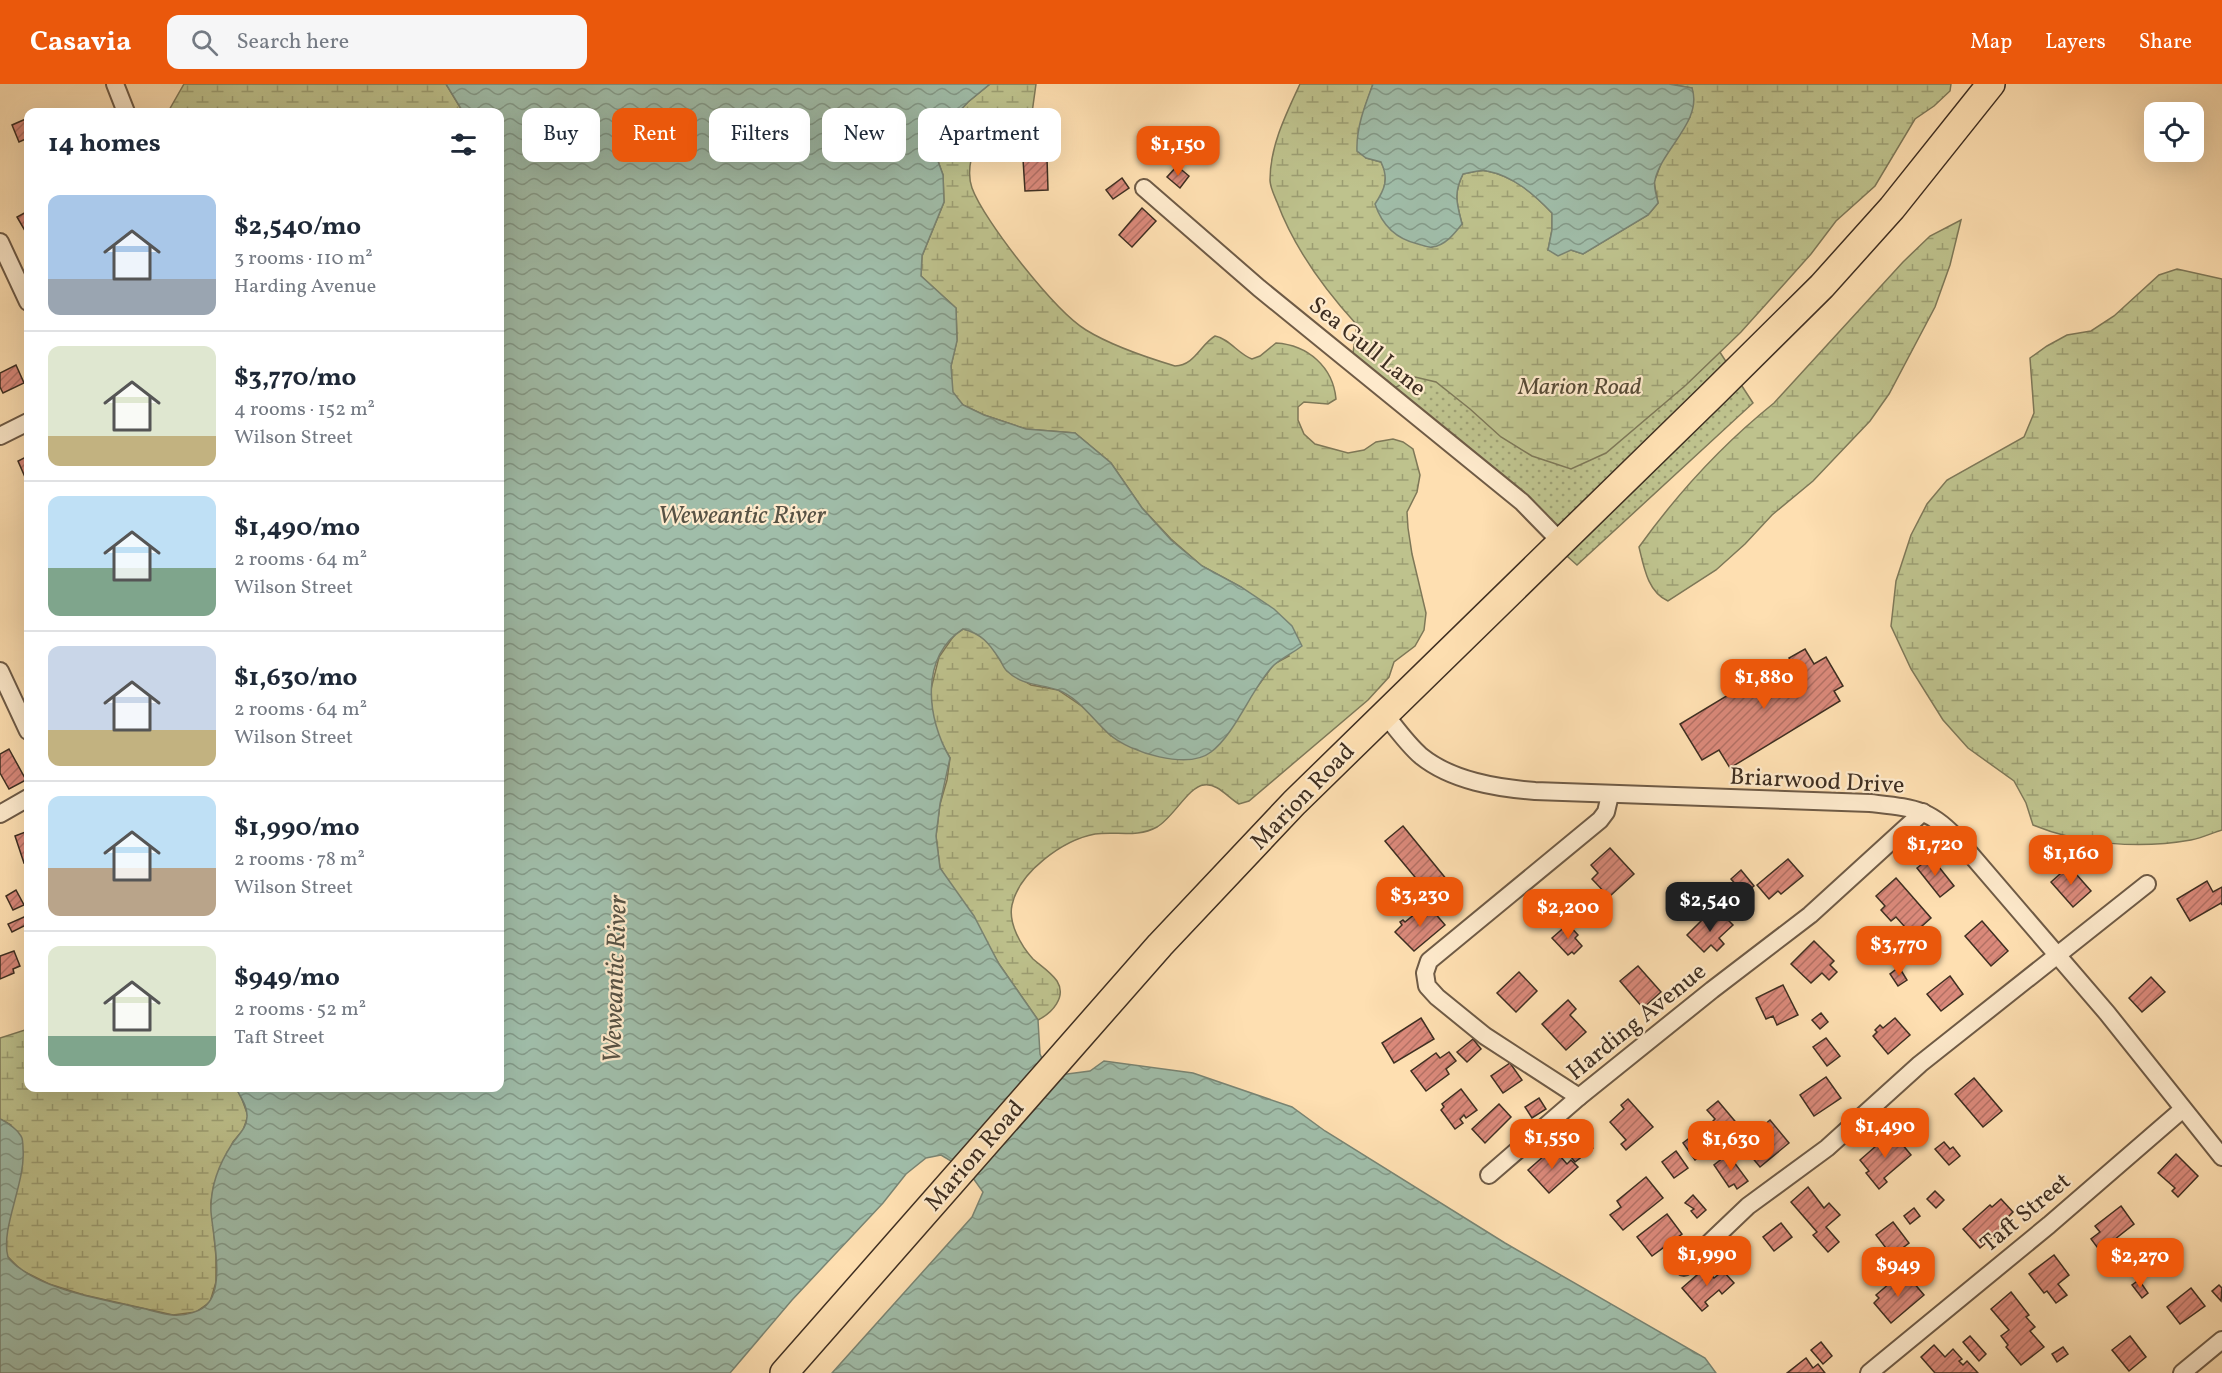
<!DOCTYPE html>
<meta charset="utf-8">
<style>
body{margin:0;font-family:Vollkorn,serif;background:#f6f6f7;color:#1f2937;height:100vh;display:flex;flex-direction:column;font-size:22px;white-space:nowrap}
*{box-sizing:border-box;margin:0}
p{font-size:20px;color:#747a83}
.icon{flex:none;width:33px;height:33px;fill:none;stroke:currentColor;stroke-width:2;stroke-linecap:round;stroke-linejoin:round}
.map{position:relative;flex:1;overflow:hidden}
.side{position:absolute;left:24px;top:24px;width:480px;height:984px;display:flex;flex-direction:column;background:#fff;border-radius:12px;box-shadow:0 6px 24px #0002}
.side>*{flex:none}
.guide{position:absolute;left:522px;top:24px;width:570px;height:54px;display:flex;gap:12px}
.controls{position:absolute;left:2144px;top:18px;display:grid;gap:12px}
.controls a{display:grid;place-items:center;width:60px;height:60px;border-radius:12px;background:#fff;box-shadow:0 6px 24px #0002;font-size:30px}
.price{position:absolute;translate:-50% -51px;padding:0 14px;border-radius:12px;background:#ea580c;color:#fff;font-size:20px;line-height:39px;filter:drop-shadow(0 2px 3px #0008)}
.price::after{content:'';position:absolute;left:50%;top:36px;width:18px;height:14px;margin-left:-9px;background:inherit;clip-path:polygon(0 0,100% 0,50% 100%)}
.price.selected{background:#222;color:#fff}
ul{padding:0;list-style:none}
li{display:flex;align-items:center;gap:18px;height:150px;padding:0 24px}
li+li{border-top:2px solid #e0e1e3}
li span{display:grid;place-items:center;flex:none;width:168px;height:120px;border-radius:12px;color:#555}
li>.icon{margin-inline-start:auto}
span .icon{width:72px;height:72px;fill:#fffc;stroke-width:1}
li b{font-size:26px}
h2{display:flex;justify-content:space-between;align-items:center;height:72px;padding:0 24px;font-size:26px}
.tag{padding:0 21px;border-radius:12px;background:#fff;box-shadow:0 6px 24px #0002;font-size:21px;line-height:54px}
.tag.selected{background:#ea580c;color:#fff}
header{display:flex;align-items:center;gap:36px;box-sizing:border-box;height:84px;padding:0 30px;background:#ea580c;color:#fff}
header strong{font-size:28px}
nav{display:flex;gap:33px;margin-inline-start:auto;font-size:21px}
.search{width:420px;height:54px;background:#f6f6f7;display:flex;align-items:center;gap:15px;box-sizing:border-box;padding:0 21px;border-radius:12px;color:#747a83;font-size:22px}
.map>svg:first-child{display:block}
.grass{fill:url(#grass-dots);stroke:#7e7858;stroke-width:1.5}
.wetland{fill:url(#wetland-marsh);stroke:#7e7858;stroke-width:1.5}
.water{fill:url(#water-waves);stroke:#798473;stroke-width:1.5}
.building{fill:url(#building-hatch);stroke:#3f2f22;stroke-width:1.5}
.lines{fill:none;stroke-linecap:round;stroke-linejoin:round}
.minor-casing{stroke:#6f5b46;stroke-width:20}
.primary-casing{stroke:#3f2f22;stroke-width:30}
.minor{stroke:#feeacc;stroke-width:16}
.primary{stroke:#fedfb1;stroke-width:27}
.labels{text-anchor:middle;stroke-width:4.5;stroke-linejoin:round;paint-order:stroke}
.street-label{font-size:24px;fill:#3f2f22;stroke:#feeacc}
.park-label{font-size:24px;font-style:italic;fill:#584c37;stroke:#feeacc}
.water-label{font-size:26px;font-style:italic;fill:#575244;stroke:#feeacc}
</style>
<header>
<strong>Casavia</strong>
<div class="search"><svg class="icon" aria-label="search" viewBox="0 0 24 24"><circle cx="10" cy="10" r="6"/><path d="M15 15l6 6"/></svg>Search here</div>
<nav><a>Map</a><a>Layers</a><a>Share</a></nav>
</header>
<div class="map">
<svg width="2222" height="1289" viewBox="0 0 2222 1289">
<defs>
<pattern id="grass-dots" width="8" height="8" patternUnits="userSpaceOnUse" patternTransform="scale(1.5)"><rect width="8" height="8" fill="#bec28d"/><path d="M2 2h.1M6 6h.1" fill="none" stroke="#9c9e73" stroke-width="1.8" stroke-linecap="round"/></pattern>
<pattern id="wetland-marsh" width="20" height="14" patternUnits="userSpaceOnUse" patternTransform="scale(1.5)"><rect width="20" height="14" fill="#bec28d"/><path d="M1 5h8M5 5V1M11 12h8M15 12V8" fill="none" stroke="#9c9e73"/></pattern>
<pattern id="water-waves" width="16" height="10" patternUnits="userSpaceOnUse" patternTransform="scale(1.5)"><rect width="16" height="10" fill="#a0bda9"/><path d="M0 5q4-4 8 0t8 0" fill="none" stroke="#849a89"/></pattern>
<pattern id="building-hatch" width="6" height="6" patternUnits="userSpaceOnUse" patternTransform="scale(1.5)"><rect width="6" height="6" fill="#da897a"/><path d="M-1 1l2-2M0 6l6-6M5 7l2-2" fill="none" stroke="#b27064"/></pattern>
</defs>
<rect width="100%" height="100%" fill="#fedfb1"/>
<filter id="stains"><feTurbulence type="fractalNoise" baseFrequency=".00333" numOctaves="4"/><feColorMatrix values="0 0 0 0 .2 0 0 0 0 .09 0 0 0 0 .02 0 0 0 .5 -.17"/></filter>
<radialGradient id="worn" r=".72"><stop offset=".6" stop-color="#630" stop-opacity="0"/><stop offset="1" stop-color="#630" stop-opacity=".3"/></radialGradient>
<path class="grass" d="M1400,119L1641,147L1753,319L1577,481L1532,441L1491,397L1429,341L1382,290L1362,258L1350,227Z"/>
<g class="wetland">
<path d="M184,0H446L463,28H168Z"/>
<path d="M990,0H1036L1032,29C1026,32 1021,35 1015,37C1005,41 994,41 985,48C972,60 966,87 972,104C984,137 1055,227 1086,246C1112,262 1145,273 1175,282C1195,281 1200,261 1215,252C1230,255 1238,270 1252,275L1260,272L1276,259C1308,261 1333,283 1336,315L1328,320L1304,318L1298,323V336L1304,350L1315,360L1348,369L1364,366L1376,358L1393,355L1403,358L1413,365L1420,391L1417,408L1407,428L1408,444L1412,470L1426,529L1424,546L1415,562L1394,578L1389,593L1368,616L1249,717L1239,720C1228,714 1218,699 1204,701C1189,702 1173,734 1157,743C1137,754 1117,747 1095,750C1063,756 1019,788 1012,821C1008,839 1021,862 1033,875C1041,882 1051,888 1057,897C1067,913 1052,929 1038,936L999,880L940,784L936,752L940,720L947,696L950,674L940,656L934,639L930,609L939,573L955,550L963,545L977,548L992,563L1007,587L1031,601L1058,606L1086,625L1111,652L1255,606L1274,580L1289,572L1241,503L1202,482L1171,455L1142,424L1111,379L1075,349L1026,345L984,331L963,321L952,308L951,282L957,256L956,224L921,192L922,172L944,118L943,91L934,66L941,47L968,18Z"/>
<path d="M1300,0H1373L1364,26L1366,74L1381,78L1386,89L1384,106L1462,140C1457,120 1453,110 1463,90C1471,89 1480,85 1487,87C1514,92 1534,110 1552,129V146L1548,166H1571L1583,170L1648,131L1658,119L1654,98L1662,77L1690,33L1692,4L1669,0H1951L1950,7L1934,22L1915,35L1875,102L1836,137L1811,170L1741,248L1686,301L1606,369L1571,385L1532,372L1501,353L1470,325L1436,298L1415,293L1389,307L1351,283L1357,241C1324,205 1294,164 1277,118C1274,111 1270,103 1270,96C1270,62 1286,30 1300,0Z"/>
<path d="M1961,136L1950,181L1935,223L1889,310L1870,337L1813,397L1772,431L1745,460L1716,486L1668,517C1648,508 1644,484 1639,463C1677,410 1723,360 1774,319L1903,178L1930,152Z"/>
<path d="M2177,185L2222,195V746C2212,749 2202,754 2191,756C2140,765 2081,761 2033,741L2026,719L2014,697L1968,664L1943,636L1911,585L1891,542L1896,497L1911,451L1927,420L1947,396L2024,353L2034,329L2030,274L2047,262L2067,251L2091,247L2114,232L2159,191Z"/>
<path d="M28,945V1004H236L242,1015L248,1032L243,1046L233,1058L214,1100L211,1119L216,1173V1198L210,1218L196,1228L173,1231L84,1211L49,1200L21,1186L6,1171L0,1158L1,1141L19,1095L11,1041L0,1035V954Z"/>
</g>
<g class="water">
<path d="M446,0H990L968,18L941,47L934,66L943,91L944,118L922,172L921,192L956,224L957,257L951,282L953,308L963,321L984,331L1026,345L1075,349L1111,379L1142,424L1171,456L1202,482L1241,503L1274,525L1292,542L1302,562C1293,569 1278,576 1272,583C1251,606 1235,650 1211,668C1188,686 1130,669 1109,650C1093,636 1079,614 1058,606C1041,600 1022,602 1007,587C1004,585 1002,579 1000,576C989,559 982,550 963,545C919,574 927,635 950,674L940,720L936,752L940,784L974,832L999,880L1038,936L1040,970L1048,988L1052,992L1090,987L1104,977L1193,989L1292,1023L1325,1047L1505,1159L1705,1274L1716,1289H832L972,1133L983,1108L968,1087L941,1071L926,1074L906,1090L883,1119L792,1216L730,1289H0V1035C8,1039 16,1044 21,1052C23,1055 23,1061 23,1065C26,1098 0,1145 8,1173C11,1177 16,1182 21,1185C48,1206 107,1217 141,1224C151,1226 162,1230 172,1231C185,1232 202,1228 209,1218C224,1199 213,1151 211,1128C210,1104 219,1080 232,1060C238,1051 247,1044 247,1033C248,1023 240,1012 236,1004H500V28H463Z"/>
<path d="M1373,0H1669L1692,4C1703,37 1662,65 1655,96C1653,103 1657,112 1658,119L1648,131L1583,170L1571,166L1558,172L1548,166L1552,146V129C1534,110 1513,92 1487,87C1480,85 1471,89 1463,90C1453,110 1457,120 1462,140C1455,149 1445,162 1432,163C1429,164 1422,161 1418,160C1396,155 1382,141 1375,120C1385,105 1389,95 1381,78L1366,74L1357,67C1356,44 1365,21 1373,0Z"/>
</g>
<g class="building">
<path d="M28,34V54L19,58L12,41Z"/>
<path d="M1047,74L1048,106L1025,107L1023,75Z"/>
<path d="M1177,82L1189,92L1180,104L1167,93Z"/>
<path d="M1122,94L1129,104L1113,115L1106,106Z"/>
<path d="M1142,124L1156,137L1132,163L1119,151Z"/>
<path d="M28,127V152L17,133Z"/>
<path d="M16,281L24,299L3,309L0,303V289Z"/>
<path d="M28,372V392L25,393L18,377Z"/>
<path d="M1805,565L1814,580L1826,573L1843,602L1834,607L1840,617L1730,684L1719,666L1702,676L1680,640L1743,602L1745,606L1791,577L1789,574Z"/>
<path d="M9,665L26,696L9,705L0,689V670Z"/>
<path d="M1403,742L1447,796L1429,810L1385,757Z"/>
<path d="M28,747V778L24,779L15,752Z"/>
<path d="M1610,764L1634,790L1609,813L1592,795L1598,789L1591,781Z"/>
<path d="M1931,773L1954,802L1940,813L1917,784Z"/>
<path d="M1788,775L1803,792L1781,810L1778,807L1769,815L1757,801Z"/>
<path d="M2069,782L2091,807L2073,823L2051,798Z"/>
<path d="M1741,786L1754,802L1744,810L1731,795Z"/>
<path d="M1896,794L1931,834L1912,851L1896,833L1891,837L1881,826L1885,822L1876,812Z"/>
<path d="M2207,797L2213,808L2222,803V821L2221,819L2190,837L2177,815Z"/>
<path d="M1451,799L1462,812L1450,822L1438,809Z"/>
<path d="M16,806L24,821L13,826L6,812Z"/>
<path d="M1427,820L1445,841L1414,867L1395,848L1402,841L1400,838L1403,836L1405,838Z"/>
<path d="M1723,831L1733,841L1719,854L1724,860L1717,867L1711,861L1704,868L1687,851L1706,832L1714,840Z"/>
<path d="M24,833L28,840L12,848L8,840Z"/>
<path d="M1982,837L2008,867L1991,882L1965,852Z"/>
<path d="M1568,840L1578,851L1575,854L1582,862L1574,870L1572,868L1568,871L1552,854Z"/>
<path d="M1814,857L1834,877L1830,881L1837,888L1829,896L1822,889L1811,899L1791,880Z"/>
<path d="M14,867L20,882L13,885L14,889L0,895V872Z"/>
<path d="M1638,882L1661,908L1643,924L1620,897Z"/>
<path d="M1899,883L1907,896L1898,902L1890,890Z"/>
<path d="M1519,888L1537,907L1516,928L1497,909Z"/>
<path d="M1950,892L1963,910L1941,927L1927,910Z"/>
<path d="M2151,893L2165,908L2142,928L2129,914Z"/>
<path d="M1783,901L1798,931L1777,941L1773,932L1766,935L1756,914Z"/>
<path d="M1568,916L1576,925L1570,931L1586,948L1566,966L1542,940Z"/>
<path d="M1821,929L1828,938L1820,945L1812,936Z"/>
<path d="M1421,934L1434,955L1394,979L1382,959Z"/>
<path d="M1895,934L1910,951L1888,970L1873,952L1877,948L1875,946L1880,941L1883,944Z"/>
<path d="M1826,954L1840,972L1827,982L1813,963Z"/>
<path d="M1473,955L1481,965L1467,978L1457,968Z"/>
<path d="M1449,968L1456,977L1446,985L1449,990L1426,1007L1411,987L1436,969L1440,974Z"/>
<path d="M1510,979L1522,996L1503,1009L1491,992Z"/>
<path d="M1826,993L1841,1014L1814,1032L1800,1011Z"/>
<path d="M1974,994L2002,1027L1983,1043L1955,1010Z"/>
<path d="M1461,1005L1477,1026L1466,1034L1464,1031L1460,1035L1463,1039L1455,1045L1441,1026L1444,1023L1442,1020Z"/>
<path d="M1539,1014L1546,1025L1532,1034L1525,1023Z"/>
<path d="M1628,1015L1653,1043L1626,1066L1621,1060L1626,1056L1610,1038L1624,1025L1621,1021Z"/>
<path d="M1718,1017L1739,1042L1724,1054L1711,1039L1715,1035L1707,1026Z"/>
<path d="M1499,1020L1511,1033L1485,1059L1472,1045Z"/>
<path d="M1770,1036L1789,1059L1760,1083L1741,1060Z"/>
<path d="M1892,1048L1911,1071L1884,1094L1887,1098L1879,1105L1866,1089L1869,1087L1860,1076Z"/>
<path d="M1581,1049L1593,1064L1575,1078L1563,1063Z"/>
<path d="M1696,1049L1709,1066L1695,1076L1683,1059Z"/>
<path d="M1944,1058L1950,1065L1953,1063L1960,1072L1949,1081L1935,1065Z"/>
<path d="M1553,1064L1567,1080L1571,1076L1578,1083L1549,1109L1528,1086Z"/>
<path d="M1676,1067L1688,1084L1674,1094L1662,1078Z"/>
<path d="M1728,1070L1748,1097L1737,1105L1734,1100L1729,1103L1714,1081Z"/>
<path d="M2176,1070L2198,1092L2178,1113L2172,1107L2175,1104L2158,1089Z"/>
<path d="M1646,1093L1663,1114L1623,1146L1610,1131L1621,1123L1617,1117Z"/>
<path d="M1808,1103L1824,1124L1829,1119L1840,1131L1826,1143L1839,1158L1828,1168L1813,1151L1817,1148L1791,1118Z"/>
<path d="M1935,1107L1944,1116L1936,1124L1927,1115Z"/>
<path d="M1693,1111L1706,1126L1697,1134L1691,1127L1694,1125L1685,1119Z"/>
<path d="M2001,1115L2013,1128L2006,1135L2009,1139L1980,1164L1963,1145L1990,1121L1992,1123Z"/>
<path d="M2121,1122L2134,1140L2100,1167L2091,1155L2100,1148L2095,1142Z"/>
<path d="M1914,1124L1920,1132L1910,1140L1904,1132Z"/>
<path d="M1667,1130L1682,1150L1652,1172L1637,1153Z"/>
<path d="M1893,1138L1909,1159L1892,1172L1876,1151Z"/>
<path d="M1781,1139L1792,1153L1774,1167L1763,1153Z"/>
<path d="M2054,1171L2069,1191L2058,1200L2067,1211L2056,1219L2047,1207L2044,1209L2029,1190Z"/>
<path d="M1705,1184L1714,1194L1723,1187L1734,1199L1722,1210L1719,1206L1705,1218L1708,1222L1702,1227L1682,1204Z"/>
<path d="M1907,1191L1924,1211L1891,1239L1874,1219L1879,1214L1876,1211L1890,1199L1893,1203Z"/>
<path d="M2139,1196L2148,1209L2142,1214L2132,1201Z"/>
<path d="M2219,1201L2222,1204L2221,1217L2212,1207Z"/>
<path d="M2191,1204L2205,1222L2180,1240L2167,1223Z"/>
<path d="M2011,1208L2029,1231L2026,1233L2035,1243L2030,1247L2044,1263L2021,1281L2006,1263L2008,1261L2001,1252L2009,1246L1991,1225Z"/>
<path d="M1970,1252L1986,1270L1979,1277L1963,1258Z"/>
<path d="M2130,1252L2146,1273L2129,1287L2112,1266Z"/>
<path d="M1821,1258L1832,1272L1823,1280L1811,1266Z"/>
<path d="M1934,1261L1945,1273L1953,1265L1962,1275L1959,1277L1963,1281L1967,1277L1978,1289H1935L1921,1273Z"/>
<path d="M2063,1263L2068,1270L2057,1278L2052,1270Z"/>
<path d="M1806,1274L1813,1284L1818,1280L1825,1289H1787Z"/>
</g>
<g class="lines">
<defs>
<g id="minor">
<path d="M115,0L126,28"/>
<path d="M1144,104L1259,204L1522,418L1561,458"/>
<path d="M0,158L28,218"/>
<path d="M0,352L28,338"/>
<path d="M0,587L28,647"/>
<path d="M1384,629C1396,644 1407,660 1421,672C1452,697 1497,704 1535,707L1870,719C1913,724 1931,724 1961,759L2107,929L2222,1073"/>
<path d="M0,730L28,714"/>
<path d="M1579,1013L1485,952L1437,913L1427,902L1425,889L1429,877L1600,736L1606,728L1610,711"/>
<path d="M1489,1091L1579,1013L1712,906L1810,831L1923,728"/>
<path d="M1684,1183L1748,1122L1827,1064L1920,980L2147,800"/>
<path d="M1869,1289L2049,1141L2183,1025"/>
<path d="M2182,1289L2222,1256"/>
</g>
<path id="primary" d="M784,1289L1160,861L1294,719L1713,310L1822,202L1892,124L1991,0"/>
</defs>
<use href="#minor" class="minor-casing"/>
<use href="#primary" class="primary-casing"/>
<use href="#minor" class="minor"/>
<use href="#primary" class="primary"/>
</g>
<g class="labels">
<g class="street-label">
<text transform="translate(1368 262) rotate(39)" y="8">Sea Gull Lane</text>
<text transform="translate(1817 696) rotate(3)" y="8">Briarwood Drive</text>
<text transform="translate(1302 712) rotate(-46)" y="8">Marion Road</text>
<text transform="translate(1636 937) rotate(-39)" y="8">Harding Avenue</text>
<text transform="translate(974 1071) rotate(-49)" y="8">Marion Road</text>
<text transform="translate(2025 1128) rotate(-40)" y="8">Taft Street</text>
</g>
<g class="park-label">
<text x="1580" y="310">Marion Road</text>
</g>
<g class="water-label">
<text x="742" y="439">Weweantic River</text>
<text transform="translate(614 895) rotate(-88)" y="9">Weweantic River</text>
</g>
</g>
<rect width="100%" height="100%" filter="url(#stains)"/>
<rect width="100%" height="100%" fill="url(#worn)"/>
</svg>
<div class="controls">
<a><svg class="icon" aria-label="locate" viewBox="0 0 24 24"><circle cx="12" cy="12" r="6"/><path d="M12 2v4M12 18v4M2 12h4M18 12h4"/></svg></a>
</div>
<b class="price" style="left:1178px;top:93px">$1,150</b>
<b class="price" style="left:1764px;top:626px">$1,880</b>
<b class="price" style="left:1935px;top:793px">$1,720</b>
<b class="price" style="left:2071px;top:802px">$1,160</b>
<b class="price" style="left:1420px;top:844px">$3,230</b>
<b class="price selected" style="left:1710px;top:849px">$2,540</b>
<b class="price" style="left:1568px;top:856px">$2,200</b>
<b class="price" style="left:1899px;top:893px">$3,770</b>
<b class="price" style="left:1885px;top:1075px">$1,490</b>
<b class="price" style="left:1552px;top:1086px">$1,550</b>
<b class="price" style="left:1731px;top:1088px">$1,630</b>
<b class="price" style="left:1707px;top:1203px">$1,990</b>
<b class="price" style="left:2140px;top:1205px">$2,270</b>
<b class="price" style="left:1898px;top:1214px">$949</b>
<div class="guide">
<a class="tag">Buy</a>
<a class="tag selected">Rent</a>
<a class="tag">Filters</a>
<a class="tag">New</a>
<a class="tag">Apartment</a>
</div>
<section class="side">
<h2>14 homes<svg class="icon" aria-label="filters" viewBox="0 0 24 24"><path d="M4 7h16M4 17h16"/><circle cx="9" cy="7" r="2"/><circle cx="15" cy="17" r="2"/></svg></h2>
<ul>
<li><span style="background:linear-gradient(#a9c7e8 70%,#9aa5b1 0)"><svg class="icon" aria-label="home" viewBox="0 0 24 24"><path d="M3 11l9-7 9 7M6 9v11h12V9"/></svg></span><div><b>$2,540/mo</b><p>3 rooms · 110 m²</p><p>Harding Avenue</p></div></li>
<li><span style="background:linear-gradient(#dfe7d0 75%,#c2b280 0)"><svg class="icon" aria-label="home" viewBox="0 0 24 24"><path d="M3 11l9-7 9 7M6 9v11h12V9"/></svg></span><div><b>$3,770/mo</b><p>4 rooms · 152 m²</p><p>Wilson Street</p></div></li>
<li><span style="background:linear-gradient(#bfe0f5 60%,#7fa58c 0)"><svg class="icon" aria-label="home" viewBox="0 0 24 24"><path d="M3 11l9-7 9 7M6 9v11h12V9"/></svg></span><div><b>$1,490/mo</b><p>2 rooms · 64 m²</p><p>Wilson Street</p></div></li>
<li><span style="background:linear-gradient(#c9d6e8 70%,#c2b280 0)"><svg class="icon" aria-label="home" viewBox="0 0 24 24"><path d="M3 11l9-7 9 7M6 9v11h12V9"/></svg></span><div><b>$1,630/mo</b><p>2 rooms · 64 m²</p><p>Wilson Street</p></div></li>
<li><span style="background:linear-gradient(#bfe0f5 60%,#b9a48a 0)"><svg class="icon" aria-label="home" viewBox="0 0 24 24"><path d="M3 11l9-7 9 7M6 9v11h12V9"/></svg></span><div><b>$1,990/mo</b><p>2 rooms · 78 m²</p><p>Wilson Street</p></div></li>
<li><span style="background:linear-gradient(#dfe7d0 75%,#7fa58c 0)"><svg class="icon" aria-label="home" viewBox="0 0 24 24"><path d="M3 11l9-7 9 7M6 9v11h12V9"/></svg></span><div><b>$949/mo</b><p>2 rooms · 52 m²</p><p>Taft Street</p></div></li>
</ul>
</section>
</div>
